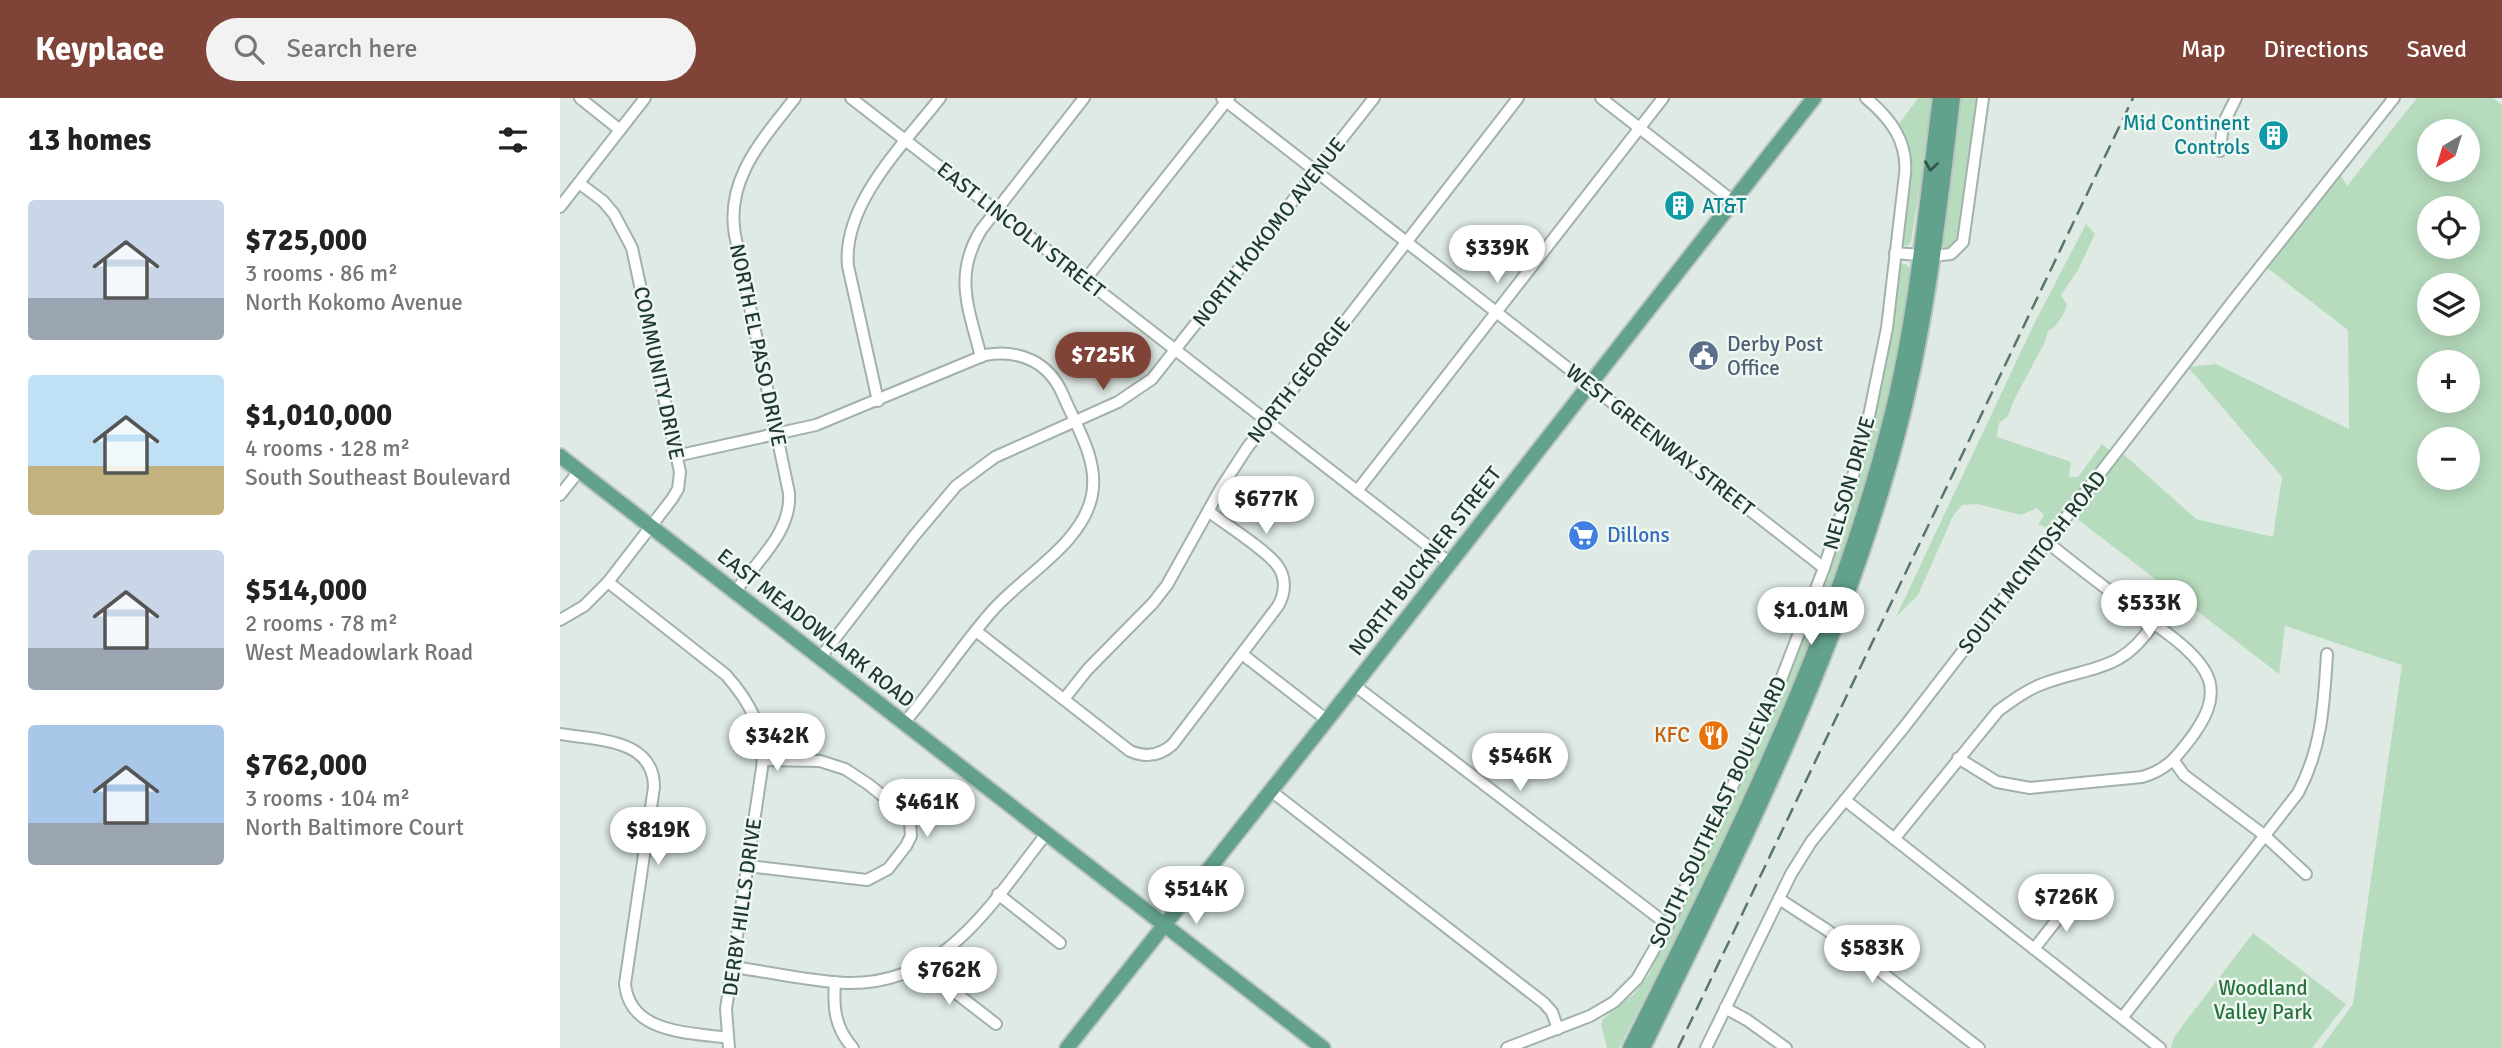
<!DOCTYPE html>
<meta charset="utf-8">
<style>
body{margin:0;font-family:Signika,sans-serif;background:#f2f2f2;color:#222;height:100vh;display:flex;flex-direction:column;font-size:26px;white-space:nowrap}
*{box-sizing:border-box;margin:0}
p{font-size:23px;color:#767676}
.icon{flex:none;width:38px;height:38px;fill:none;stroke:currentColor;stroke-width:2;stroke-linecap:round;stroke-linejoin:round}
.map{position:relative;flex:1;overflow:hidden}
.drawer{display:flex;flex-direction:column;background:#fff;width:560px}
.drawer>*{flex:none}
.needle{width:46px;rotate:218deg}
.buttons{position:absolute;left:1857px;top:21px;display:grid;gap:14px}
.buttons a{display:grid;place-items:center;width:63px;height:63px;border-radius:50%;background:#fff;box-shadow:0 4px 18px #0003;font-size:35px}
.price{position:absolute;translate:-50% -60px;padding:0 16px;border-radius:24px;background:#fff;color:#222;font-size:23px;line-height:46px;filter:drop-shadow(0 2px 4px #0008)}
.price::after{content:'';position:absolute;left:50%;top:42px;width:21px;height:16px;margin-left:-10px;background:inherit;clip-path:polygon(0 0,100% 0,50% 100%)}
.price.current{background:#804338;color:#fff}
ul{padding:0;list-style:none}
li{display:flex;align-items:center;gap:21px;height:175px;padding:0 28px}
li span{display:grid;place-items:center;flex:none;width:196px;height:140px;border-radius:7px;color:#555}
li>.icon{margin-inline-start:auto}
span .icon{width:84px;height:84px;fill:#fffc;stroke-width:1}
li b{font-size:30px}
h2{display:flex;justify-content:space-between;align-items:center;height:84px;padding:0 28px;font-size:30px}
header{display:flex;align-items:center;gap:42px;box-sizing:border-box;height:98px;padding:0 35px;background:#804338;color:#fff}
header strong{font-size:33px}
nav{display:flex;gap:38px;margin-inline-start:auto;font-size:24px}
.search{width:490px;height:63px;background:#f2f2f2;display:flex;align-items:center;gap:18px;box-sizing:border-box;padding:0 24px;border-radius:38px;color:#767676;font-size:26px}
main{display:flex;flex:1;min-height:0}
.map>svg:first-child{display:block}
.green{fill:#b7dcbd;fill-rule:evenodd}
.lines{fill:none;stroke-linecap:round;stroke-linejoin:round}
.minor-casing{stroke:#a2b2ab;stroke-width:14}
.major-casing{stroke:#bcc4c1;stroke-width:18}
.minor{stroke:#fff;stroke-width:10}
.major{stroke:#62a18b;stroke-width:14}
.rail{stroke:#5a766c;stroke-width:2.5;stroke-dasharray:14 7;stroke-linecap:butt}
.oneway{stroke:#34594c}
.labels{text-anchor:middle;stroke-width:5;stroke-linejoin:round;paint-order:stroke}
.culture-label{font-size:21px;fill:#0d838f;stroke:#eff7f2;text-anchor:end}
.street-label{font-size:21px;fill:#203a31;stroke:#eff7f2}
.service-label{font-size:21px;fill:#4e5e75;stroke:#eff7f2;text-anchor:start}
.shop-label{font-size:21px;fill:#366cbe;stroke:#eff7f2;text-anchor:start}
.food-label{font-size:21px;fill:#c56008;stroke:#eff7f2;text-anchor:end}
.park-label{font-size:21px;fill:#29713e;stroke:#eff7f2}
</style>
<header>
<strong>Keyplace</strong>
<div class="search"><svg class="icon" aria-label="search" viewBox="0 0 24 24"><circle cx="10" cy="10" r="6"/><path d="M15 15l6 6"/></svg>Search here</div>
<nav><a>Map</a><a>Directions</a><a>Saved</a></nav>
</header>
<main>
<section class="drawer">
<h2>13 homes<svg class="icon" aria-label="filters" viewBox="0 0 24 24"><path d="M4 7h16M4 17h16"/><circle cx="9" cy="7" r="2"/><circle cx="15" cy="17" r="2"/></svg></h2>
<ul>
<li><span style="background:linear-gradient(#c9d6e8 70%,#9aa5b1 0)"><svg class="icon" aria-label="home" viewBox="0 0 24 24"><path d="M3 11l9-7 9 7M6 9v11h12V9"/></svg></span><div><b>$725,000</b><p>3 rooms · 86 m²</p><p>North Kokomo Avenue</p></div></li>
<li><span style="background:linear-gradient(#bfe0f5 65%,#c2b280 0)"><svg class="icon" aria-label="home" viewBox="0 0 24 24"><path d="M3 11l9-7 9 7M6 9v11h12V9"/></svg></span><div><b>$1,010,000</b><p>4 rooms · 128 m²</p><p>South Southeast Boulevard</p></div></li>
<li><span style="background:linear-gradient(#c9d6e8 70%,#9aa5b1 0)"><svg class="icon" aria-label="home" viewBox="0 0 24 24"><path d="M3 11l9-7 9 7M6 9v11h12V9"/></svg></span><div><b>$514,000</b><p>2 rooms · 78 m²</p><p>West Meadowlark Road</p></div></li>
<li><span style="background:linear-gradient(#a9c7e8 70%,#9aa5b1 0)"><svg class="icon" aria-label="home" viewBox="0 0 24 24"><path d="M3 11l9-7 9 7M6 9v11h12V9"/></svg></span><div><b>$762,000</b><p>3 rooms · 104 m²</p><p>North Baltimore Court</p></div></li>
</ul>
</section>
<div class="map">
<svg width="1942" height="950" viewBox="0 0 1942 950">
<rect width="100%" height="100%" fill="#dfeae4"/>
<g class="green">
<path d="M1358,0H1374L1351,144L1347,148L1342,147C1347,105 1358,65 1339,26Z"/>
<path d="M1400,0H1418L1399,141L1387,153L1381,145Z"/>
<path d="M1857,0H1933L1942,7V950H1761L1793,906L1842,567L1725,528L1719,576L1512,417L1561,354L1636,421L1713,439L1722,379L1628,269L1656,266L1789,331L1788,232L1706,169L1777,71L1787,88ZM1869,33H1908V72H1869ZM1869,110H1908V149H1869ZM1869,187H1908V226H1869ZM1869,264H1908V303H1869ZM1869,341H1908V380H1869Z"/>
<path d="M1526,126L1535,136L1518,172L1501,197L1507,207C1503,218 1498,228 1488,233L1485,244L1454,302L1448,318L1439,325L1437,339L1511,364L1509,379H1518L1542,346L1551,354L1489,431L1478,426L1484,417L1477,410L1461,417L1417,406L1402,407L1393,418L1358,497L1336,519L1474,226Z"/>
<path d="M1346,166L1351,173L1347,207L1322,329L1319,331L1313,329V332L1318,333C1305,386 1292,440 1272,492C1214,649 1136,800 1059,950H1047L1041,926L1043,921L1074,896L1088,878L1199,646L1237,555L1272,462L1322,283L1334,226L1338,173L1340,167Z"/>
<path d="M1693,835L1786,906L1752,950H1611L1614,939Z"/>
</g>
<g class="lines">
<defs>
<g id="minor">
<path d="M20,0L60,32"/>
<path d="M291,0L890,465"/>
<path d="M662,0L1264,470"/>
<path d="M1041,0L1173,103"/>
<path d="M1660,53L1663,26L1676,0"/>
<path d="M0,109L85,0"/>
<path d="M1335,155L1359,157"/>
<path d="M1373,158L1391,156L1403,144L1423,0"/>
<path d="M525,182L669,0"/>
<path d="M421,259C409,211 393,178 421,132L524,0"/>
<path d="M318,303L288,168C282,106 344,46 380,0"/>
<path d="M116,358L256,327L425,257C460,251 489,264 503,297C516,328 539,362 532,397C523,445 464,477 433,512C401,548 375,589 344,625"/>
<path d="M797,393L1103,0"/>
<path d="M0,397L19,373"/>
<path d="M48,484L166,577C190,604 206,633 202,670L166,911L169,950"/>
<path d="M175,494C196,464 232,434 229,395L175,137C165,81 203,41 235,0"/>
<path d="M0,522L24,508L48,484L112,401L118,391L120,374L72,150L54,116L43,103L19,85"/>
<path d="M416,533L570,653C586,660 600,658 613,646L718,508C725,496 727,480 717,467C706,452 665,426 648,413"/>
<path d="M682,556L767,622"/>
<path d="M260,560L354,438L396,388L435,359L558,304L592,281L814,0"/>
<path d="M794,587L1108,827"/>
<path d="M504,601L528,571L593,505L607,487L661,390L687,350L958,0"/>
<path d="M0,636C35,642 94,640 94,689L65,886C70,936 129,934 168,940"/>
<path d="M1398,660L1437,684L1470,690L1582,679C1608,672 1619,656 1634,636C1645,620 1655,602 1649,582C1639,552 1591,525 1567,506C1540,486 1513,465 1487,444"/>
<path d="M1614,663L1624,677L1704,737L1746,776"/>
<path d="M711,693L984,905L992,914L998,931"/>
<path d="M1285,702L1600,950"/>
<path d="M1334,741L1438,613C1453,602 1468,591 1485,585C1533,568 1563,573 1593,526"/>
<path d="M188,768L307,782L328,771L346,748L351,738L350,725L343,714L308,686L285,671L260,663L203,662"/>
<path d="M438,796L500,845"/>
<path d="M1219,801L1267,832L1419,950"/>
<path d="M1474,851L1514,800"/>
<path d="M370,864L392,892L436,926"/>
<path d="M173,869C210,874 248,883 285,885C386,888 431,805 487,735"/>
<path d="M275,884C273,910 275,930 293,950"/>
<path d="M1165,910L1187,922L1226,950"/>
<path d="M1562,920L1738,695C1762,650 1764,606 1767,556"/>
<path d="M947,950L1030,918L1054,904L1077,881L1108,827L1217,592L1264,470L1290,389L1309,318L1327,230L1345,76C1348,43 1330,20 1306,0"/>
<path d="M1146,950L1231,776L1251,744L1345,628L1673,203L1834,0"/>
</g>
<g id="major">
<path d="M0,358L763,950"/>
<path d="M507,950L767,622L1254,0"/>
<path d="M1070,950C1171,748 1276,540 1331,319C1357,215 1366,106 1380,0"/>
<path d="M1083,950C1182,747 1285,544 1341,324C1368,218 1380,109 1393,0"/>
</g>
</defs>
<use href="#minor" class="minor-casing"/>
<use href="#major" class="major-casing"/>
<use href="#minor" class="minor"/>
<use href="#major" class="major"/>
<path class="rail" d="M1118,950L1573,0"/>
</g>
<defs><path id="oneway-chevron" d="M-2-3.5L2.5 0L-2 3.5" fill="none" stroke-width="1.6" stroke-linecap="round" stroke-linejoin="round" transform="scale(1.75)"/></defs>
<use class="oneway" href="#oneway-chevron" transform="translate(1371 68) rotate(98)"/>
<defs>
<symbol id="building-disc" viewBox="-11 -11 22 22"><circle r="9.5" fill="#0f9aa8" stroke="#eff7f2"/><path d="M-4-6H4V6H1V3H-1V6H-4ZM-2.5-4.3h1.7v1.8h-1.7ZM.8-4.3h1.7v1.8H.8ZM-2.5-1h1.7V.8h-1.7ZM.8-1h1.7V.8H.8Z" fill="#fff"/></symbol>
<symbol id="civic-disc" viewBox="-11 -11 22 22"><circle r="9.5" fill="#5c6f8a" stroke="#eff7f2"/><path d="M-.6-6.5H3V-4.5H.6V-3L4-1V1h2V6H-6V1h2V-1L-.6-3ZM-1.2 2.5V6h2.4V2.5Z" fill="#fff"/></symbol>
<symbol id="supermarket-disc" viewBox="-11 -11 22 22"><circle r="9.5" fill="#3f7fe0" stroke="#eff7f2"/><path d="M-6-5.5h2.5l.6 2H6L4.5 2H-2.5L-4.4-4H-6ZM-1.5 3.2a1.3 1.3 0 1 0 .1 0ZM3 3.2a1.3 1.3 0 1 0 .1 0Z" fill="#fff"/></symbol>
<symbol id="restaurant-disc" viewBox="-11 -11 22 22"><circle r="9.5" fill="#e8710a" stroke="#eff7f2"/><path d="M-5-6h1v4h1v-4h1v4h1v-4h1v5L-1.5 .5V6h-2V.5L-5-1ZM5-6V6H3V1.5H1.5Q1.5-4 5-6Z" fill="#fff"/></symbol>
</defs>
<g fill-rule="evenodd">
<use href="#building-disc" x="1696" y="20" width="35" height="35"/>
<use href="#building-disc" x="1102" y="90" width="35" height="35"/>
<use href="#civic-disc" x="1126" y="240" width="35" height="35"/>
<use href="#supermarket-disc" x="1006" y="420" width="35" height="35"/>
<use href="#restaurant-disc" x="1136" y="620" width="35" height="35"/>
</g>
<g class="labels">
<g class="culture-label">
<text x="1690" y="32">Mid Continent<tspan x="1690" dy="24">Controls</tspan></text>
<text x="1142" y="115" text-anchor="start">AT&amp;T</text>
</g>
<g class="street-label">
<text transform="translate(461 132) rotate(38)" y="7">EAST LINCOLN STREET</text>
<text transform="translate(709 134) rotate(-52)" y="7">NORTH KOKOMO AVENUE</text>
<text transform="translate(198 247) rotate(78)" y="7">NORTH EL PASO DRIVE</text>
<text transform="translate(99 275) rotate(78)" y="7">COMMUNITY DRIVE</text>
<text transform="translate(739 282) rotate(-52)" y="7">NORTH GEORGIE</text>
<text transform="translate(1100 342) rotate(38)" y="7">WEST GREENWAY STREET</text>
<text transform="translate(1289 385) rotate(-74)" y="7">NELSON DRIVE</text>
<text transform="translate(865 463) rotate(-52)" y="7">NORTH BUCKNER STREET</text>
<text transform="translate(1472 464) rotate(-52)" y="7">SOUTH MCINTOSH ROAD</text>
<text transform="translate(256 530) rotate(38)" y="7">EAST MEADOWLARK ROAD</text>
<text transform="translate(1158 714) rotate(-65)" y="7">SOUTH SOUTHEAST BOULEVARD</text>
<text transform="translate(182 809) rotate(-82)" y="7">DERBY HILLS DRIVE</text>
</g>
<g class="service-label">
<text x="1167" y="253">Derby Post<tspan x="1167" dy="24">Office</tspan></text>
</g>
<g class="shop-label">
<text x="1047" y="444">Dillons</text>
</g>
<g class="food-label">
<text x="1130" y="644">KFC</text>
</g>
<g class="park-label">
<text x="1703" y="897">Woodland<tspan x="1703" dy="24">Valley Park</tspan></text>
</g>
</g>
</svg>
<div class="buttons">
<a><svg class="needle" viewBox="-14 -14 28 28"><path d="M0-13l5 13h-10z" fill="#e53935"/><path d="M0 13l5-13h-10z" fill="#767676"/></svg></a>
<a><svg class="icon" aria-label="locate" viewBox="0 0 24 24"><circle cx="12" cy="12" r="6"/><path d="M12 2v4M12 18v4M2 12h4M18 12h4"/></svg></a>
<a><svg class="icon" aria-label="layers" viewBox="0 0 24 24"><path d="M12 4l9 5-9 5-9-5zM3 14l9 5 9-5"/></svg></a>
<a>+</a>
<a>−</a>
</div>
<b class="price" style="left:937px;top:187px">$339K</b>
<b class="price current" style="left:543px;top:294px">$725K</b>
<b class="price" style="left:706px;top:438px">$677K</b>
<b class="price" style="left:1589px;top:542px">$533K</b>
<b class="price" style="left:1251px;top:549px">$1.01M</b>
<b class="price" style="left:217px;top:675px">$342K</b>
<b class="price" style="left:960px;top:695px">$546K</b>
<b class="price" style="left:367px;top:741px">$461K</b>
<b class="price" style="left:98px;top:769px">$819K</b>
<b class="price" style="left:636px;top:828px">$514K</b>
<b class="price" style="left:1506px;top:836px">$726K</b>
<b class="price" style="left:1312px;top:887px">$583K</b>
<b class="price" style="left:389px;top:909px">$762K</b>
</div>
</main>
